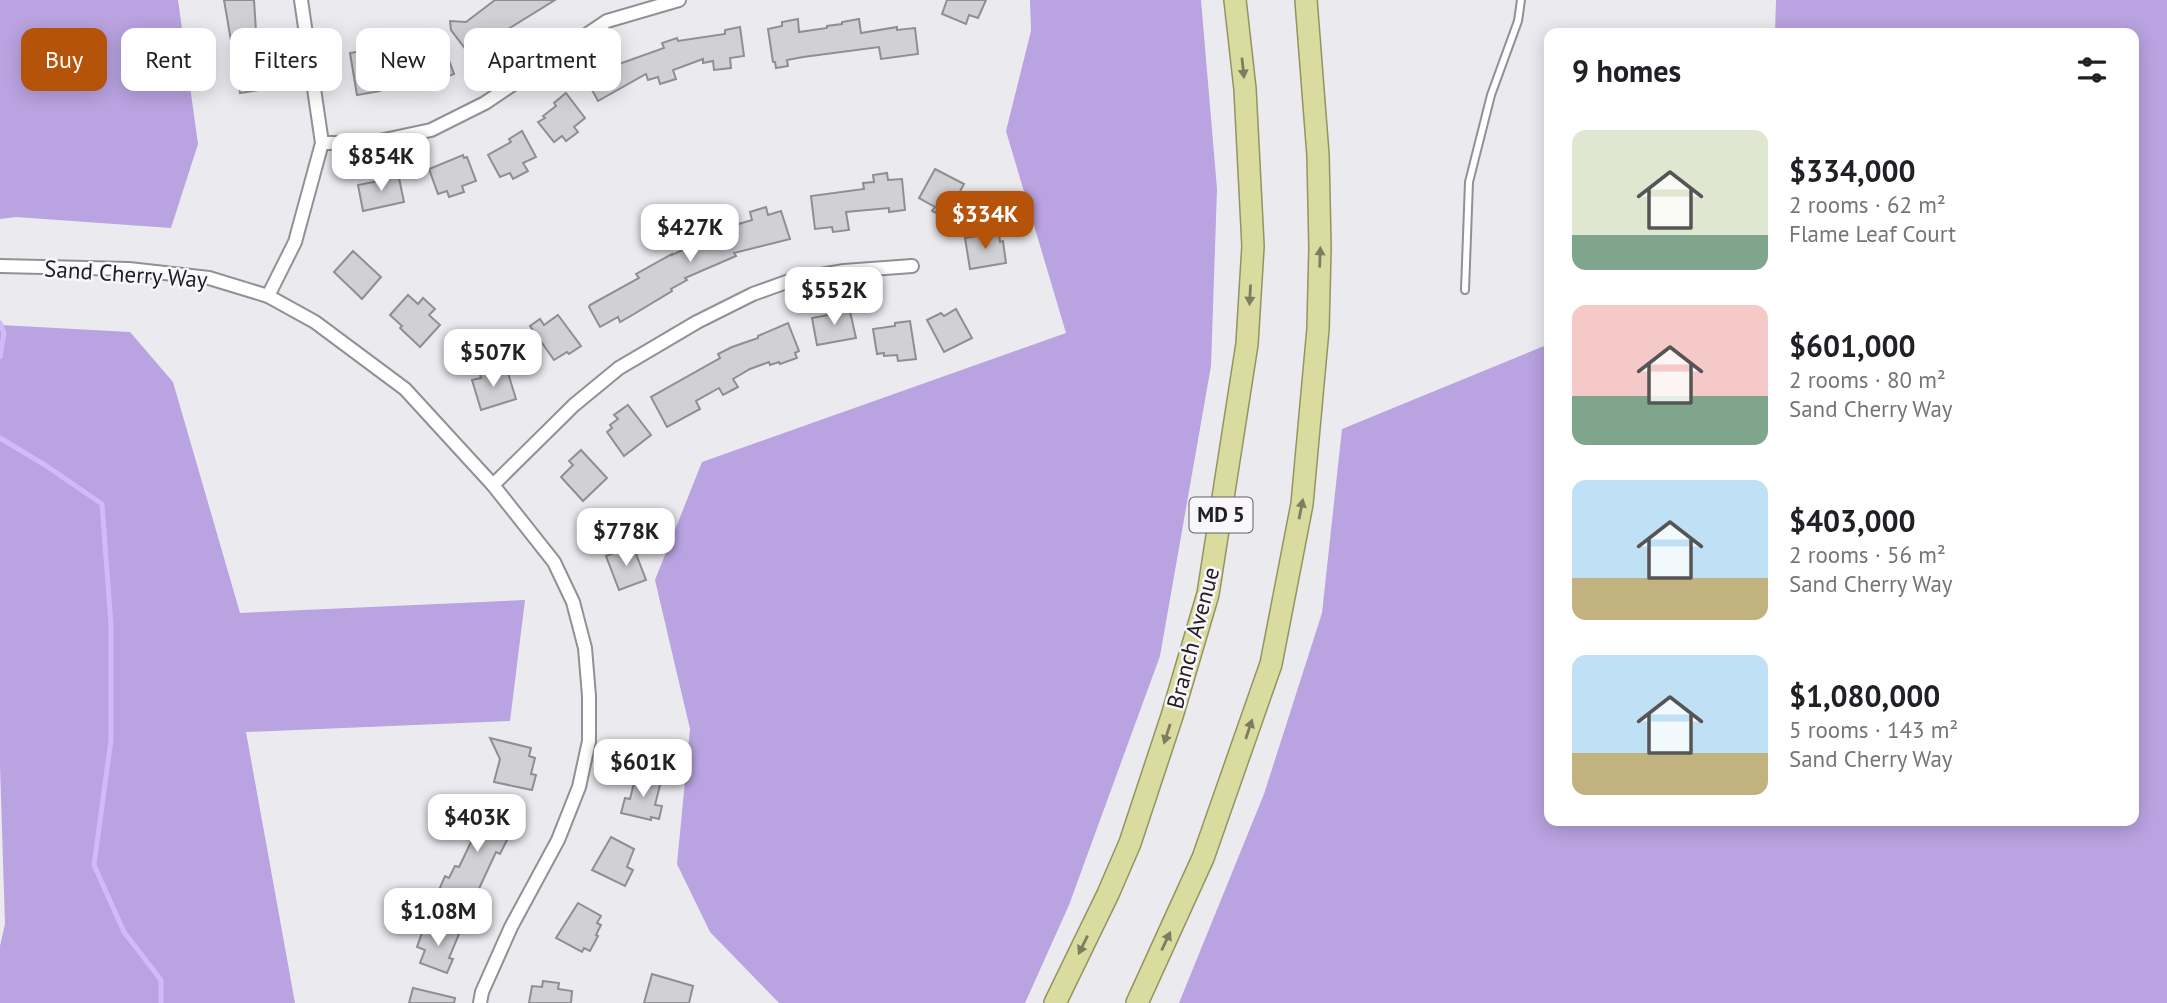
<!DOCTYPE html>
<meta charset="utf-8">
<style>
body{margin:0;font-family:"PT Sans",sans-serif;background:#f2f2f2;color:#202124;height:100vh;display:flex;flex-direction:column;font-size:26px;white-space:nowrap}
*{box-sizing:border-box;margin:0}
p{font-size:23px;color:#757577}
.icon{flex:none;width:38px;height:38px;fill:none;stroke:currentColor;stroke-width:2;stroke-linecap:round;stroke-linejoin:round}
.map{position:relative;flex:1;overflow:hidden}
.side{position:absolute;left:1544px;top:28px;width:595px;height:798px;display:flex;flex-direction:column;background:#fff;border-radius:14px;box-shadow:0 4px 18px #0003}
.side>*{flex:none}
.banner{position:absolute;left:21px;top:28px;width:665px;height:63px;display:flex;gap:14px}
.price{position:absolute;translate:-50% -60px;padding:0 16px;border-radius:14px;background:#fff;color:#222;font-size:23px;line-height:46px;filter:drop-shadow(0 2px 4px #0008)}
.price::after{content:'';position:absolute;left:50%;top:42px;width:21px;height:16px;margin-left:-10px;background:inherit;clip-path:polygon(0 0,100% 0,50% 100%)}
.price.active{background:#b45309;color:#fff}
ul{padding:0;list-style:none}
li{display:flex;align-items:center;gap:21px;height:175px;padding:0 28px}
li span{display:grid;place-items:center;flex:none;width:196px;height:140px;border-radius:14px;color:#555}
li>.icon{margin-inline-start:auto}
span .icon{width:84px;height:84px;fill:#fffc;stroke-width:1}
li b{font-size:30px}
h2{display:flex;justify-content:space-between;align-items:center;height:84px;padding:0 28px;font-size:30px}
.tag{padding:0 24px;border-radius:14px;background:#fff;box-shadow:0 4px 18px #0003;font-size:24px;line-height:63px}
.tag.active{background:#b45309;color:#fff}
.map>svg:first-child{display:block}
.forest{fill:#b9a3e1}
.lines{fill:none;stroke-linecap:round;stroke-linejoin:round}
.stream{stroke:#d0baf9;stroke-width:5}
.building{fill:#d1d0d5;stroke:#8f8e93;stroke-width:2}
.service-casing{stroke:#929095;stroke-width:10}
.minor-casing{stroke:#929095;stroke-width:16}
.trunk-casing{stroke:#939462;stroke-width:24}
.service{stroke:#fff;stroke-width:6}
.minor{stroke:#fff;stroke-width:12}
.trunk{stroke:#dadb9e;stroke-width:21}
.oneway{fill:#7d7e60}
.labels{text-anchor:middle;stroke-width:5;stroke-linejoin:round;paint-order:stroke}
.shield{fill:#f9f7fc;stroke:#616063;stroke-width:2}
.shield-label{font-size:21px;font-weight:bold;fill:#202022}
.street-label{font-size:23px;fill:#202022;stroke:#f9f7fc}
</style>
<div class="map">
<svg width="2167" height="1003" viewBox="0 0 2167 1003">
<rect width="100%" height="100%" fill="#ebeaef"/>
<g class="forest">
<path d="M0,0H178L198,144L171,228L16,217L0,219Z"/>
<path d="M1030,0H1201L1217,189L1211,366L1160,656L1069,905L1025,1003H779L710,932L677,864L690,729L655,580L702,462L1066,333L1006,131L1031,31Z"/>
<path d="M1776,0H2167V1003H1179L1264,794L1322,613L1342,429L1549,344V821H2133V33H1775Z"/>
<path d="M0,325L130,332L173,382L240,613L525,600L510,721L246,732L295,1003H0V946L5,924L0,766Z"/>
</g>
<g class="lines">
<g class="stream">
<path d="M0,323L4,333L0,357"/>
<path d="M0,438L45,465L102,504L111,625V740L94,865L124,932L161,980V1003"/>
</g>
</g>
<g class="building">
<path d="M224,0H254L257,47L263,46L267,73L265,74L266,89L240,93Z"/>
<path d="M495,0H555L505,31L511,38L498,47L495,43L486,49L484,47L470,55L451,30L450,21L466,22Z"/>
<path d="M947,0H986L978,18L969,15L966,24L942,14Z"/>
<path d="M798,19L799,32L827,28V26L842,24V22L859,19L861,33L897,27V30L915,28L918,54L881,59L879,47L803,57L787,60L788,66L776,68L775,62H773L768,29L782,26V22Z"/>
<path d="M740,27L744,56L730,58L731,68L714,70L713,61L703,63V59L673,70L676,79L660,84L658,77L648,80L646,74L598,101L586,79L592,76L590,74L617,59L619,64L664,48L662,43L677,38L678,41L725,34V30Z"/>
<path d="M444,47L454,74L432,83L431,80L418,85L409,61L429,51L430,53Z"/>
<path d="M373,49L375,64L381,63L383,79L378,80L380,91L357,95L350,53Z"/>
<path d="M566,93L585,118L574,127L578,132L566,141L562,136L554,142L538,122L545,118L543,116L556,106L554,103Z"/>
<path d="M522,131L536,157L523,163L528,171L513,179L510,173L500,177L488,155L511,142L509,139Z"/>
<path d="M463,155L464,158L467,157L476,181L462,186L464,192L449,197L447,191L438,194L429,169Z"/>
<path d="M935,169L964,184L946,218L932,211L935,207L919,198Z"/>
<path d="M398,173L404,202L363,211L358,185L384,180V177Z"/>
<path d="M887,173L888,180L902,179L905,210L889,212V208L846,212L849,230L833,232L832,227L815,229L811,196L864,189L863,183L874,182L873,175Z"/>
<path d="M766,207L768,215L781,211L790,239L734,253L736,256L685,278L687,280L671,289L672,291L634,314L620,322L618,317L600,327L589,307L590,305L639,278L636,274L672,254V255L696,244L695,242L707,236L704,231L720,223L722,229L752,220L750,212Z"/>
<path d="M999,232L1000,242L1003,241L1006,263L970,269L965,238Z"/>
<path d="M353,251L381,277L362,299L334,272Z"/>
<path d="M408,295L418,304L423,298L435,309L429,315L440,325L420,347L400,328L402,326L390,315Z"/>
<path d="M849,307L856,338L817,345L812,318L833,314V310Z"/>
<path d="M956,309L972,338L944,352L927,320L941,313L944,316Z"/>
<path d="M558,315L581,346L569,354L567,352L554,360L530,326L540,319L544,325Z"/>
<path d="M910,321L916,359L898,361L897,355L884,356V353L877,354L873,329L895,326V323Z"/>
<path d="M788,323L799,351L795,353L797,358L780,364L779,362L770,365L769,362L750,369L733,379L738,387L723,395L719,388L696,401L700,409L667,427L651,397L720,358L718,354L732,347L758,338V336Z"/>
<path d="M492,367L494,374L507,370L516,399L481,410L472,380L481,378L479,371Z"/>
<path d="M628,405L651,435L624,456L607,432L612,428L610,425L618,419L614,415Z"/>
<path d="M581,450L607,478L583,501L561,477L573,465L569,461Z"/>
<path d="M633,546L646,580L619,590L606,556Z"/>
<path d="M490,738L531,748L529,756L535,758L531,774L536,775L532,790L494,782L500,759Z"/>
<path d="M636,775L661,781L655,805L662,806L659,819L651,817V820L621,813L625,798L630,799Z"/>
<path d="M477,796L510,812L505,827L507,828L503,837L507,840L500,854L496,852L476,895L481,897L474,911L444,897L445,893L439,890L445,876L449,878L455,866L459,867L472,840L464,837L476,814L473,804Z"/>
<path d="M611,837L634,849L627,867L633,870L625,886L592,870Z"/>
<path d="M578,903L601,916L597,923L601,925L596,935L598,936L590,951L584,948L582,952L556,938Z"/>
<path d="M435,924L459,934L449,958L453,959L447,973L420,963L425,950L417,947L423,930L431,933Z"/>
<path d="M652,974L693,986L689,1003H644Z"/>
<path d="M543,981L559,983L558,989L572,991L571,1003H529L532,986L542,987Z"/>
<path d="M413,988L455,998L454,1003H409Z"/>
</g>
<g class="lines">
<defs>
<path id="service" d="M1465,290L1469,182L1491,95L1518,21L1521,0"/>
<g id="minor">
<path d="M322,143H370L431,130L485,103L607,21L679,0"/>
<path d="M0,266L129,269L209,278L268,296L315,322L405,389L493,485L554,562L573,602L585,648L589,696V741L579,787L558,840L511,927L482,992L480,1003"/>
<path d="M268,296L295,242L322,143L301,0"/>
<path d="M493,485L574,405L619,368L697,322L753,294L792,280L844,271L912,266"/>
</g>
<g id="trunk">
<path d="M1055,1003L1108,894L1130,843L1172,716L1208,594L1247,344L1253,246L1245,89L1235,0"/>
<path d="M1137,1003L1203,858L1271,664L1302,504L1318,329L1320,248L1318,155L1306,0"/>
</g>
</defs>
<use href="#service" class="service-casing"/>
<use href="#minor" class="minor-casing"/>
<use href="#trunk" class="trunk-casing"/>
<use href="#service" class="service"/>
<use href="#minor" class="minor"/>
<use href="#trunk" class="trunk"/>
</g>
<defs><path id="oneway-solid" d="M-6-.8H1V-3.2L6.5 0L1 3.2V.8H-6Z" transform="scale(1.75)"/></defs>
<g class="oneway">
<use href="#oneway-solid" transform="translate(1243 68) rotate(84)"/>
<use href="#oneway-solid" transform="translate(1320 257) rotate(-88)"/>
<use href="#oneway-solid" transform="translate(1250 295) rotate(93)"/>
<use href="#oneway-solid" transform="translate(1301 509) rotate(-79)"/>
<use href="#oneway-solid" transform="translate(1249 729) rotate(-72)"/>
<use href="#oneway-solid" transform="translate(1167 734) rotate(108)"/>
<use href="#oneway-solid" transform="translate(1166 941) rotate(-65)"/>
<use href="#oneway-solid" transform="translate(1083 945) rotate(116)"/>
</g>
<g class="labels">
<rect class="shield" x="1189.5" y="497.5" width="63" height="35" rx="5"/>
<g class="shield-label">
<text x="1221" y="522">MD 5</text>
</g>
<g class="street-label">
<text transform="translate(126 274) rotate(4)" y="8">Sand Cherry Way</text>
<text transform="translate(1193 638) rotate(-75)" y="8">Branch Avenue</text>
</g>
</g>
</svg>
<b class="price" style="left:381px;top:193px">$854K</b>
<b class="price active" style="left:985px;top:251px">$334K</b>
<b class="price" style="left:690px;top:264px">$427K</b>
<b class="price" style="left:834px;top:327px">$552K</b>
<b class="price" style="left:493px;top:389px">$507K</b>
<b class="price" style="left:626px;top:568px">$778K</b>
<b class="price" style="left:643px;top:799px">$601K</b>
<b class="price" style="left:477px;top:854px">$403K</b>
<b class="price" style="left:438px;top:948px">$1.08M</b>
<div class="banner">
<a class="tag active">Buy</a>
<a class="tag">Rent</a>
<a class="tag">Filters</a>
<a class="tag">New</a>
<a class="tag">Apartment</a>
</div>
<section class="side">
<h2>9 homes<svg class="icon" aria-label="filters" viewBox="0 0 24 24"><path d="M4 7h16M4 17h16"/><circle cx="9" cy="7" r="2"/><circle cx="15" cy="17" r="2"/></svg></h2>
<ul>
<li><span style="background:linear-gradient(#dfe7d0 75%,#7fa58c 0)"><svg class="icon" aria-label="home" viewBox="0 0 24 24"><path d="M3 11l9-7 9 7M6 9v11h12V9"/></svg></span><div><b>$334,000</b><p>2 rooms · 62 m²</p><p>Flame Leaf Court</p></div></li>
<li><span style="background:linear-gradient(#f6c9c9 65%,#7fa58c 0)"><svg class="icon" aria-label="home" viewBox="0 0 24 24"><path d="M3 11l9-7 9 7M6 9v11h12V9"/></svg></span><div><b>$601,000</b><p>2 rooms · 80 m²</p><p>Sand Cherry Way</p></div></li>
<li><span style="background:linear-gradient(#bfe0f5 70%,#c2b280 0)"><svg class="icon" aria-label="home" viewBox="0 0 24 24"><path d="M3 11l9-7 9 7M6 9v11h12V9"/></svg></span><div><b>$403,000</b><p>2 rooms · 56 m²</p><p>Sand Cherry Way</p></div></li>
<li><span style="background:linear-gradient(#bfe0f5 70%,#c2b280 0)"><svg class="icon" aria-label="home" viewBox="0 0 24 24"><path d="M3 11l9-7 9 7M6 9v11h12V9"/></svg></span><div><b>$1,080,000</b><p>5 rooms · 143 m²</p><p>Sand Cherry Way</p></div></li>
</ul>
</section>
</div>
